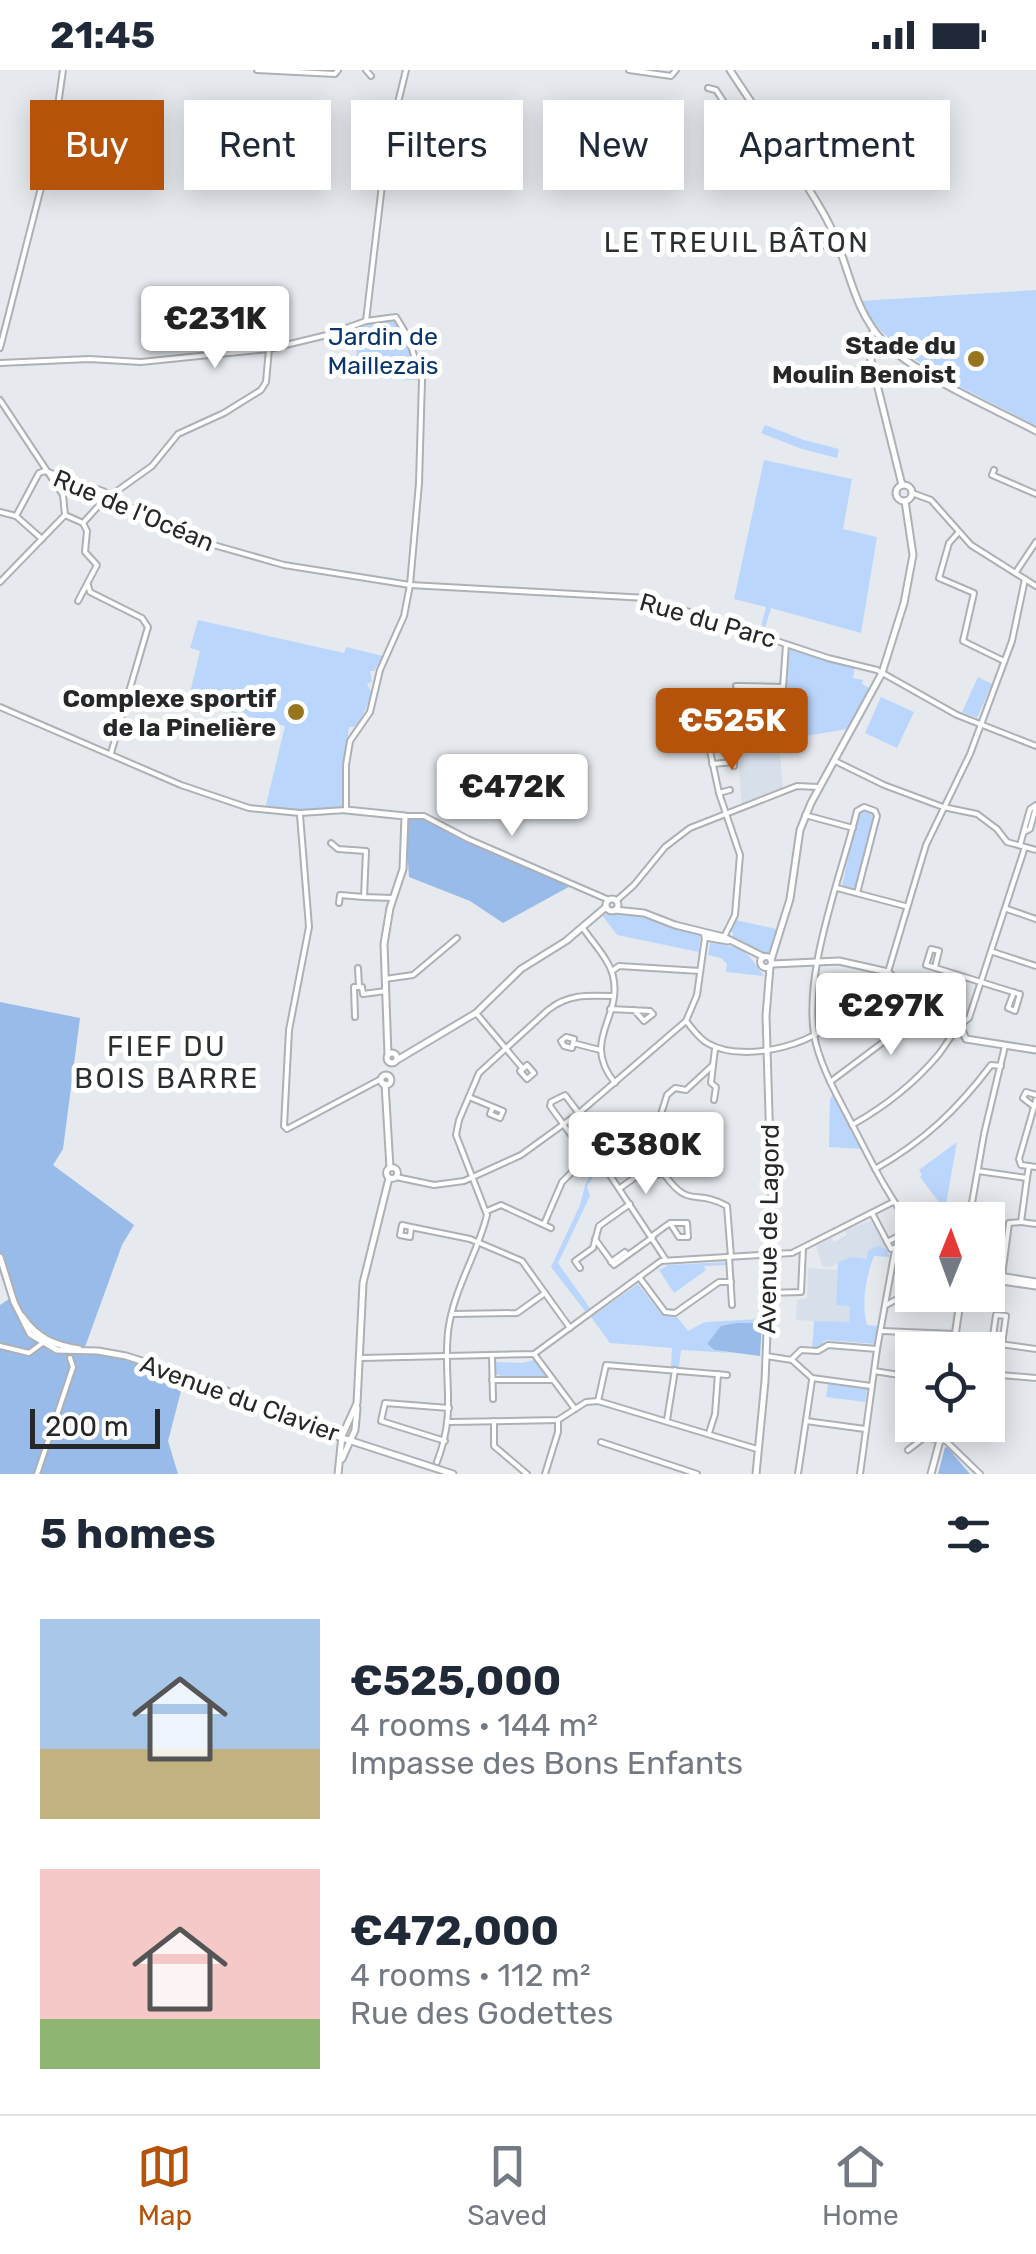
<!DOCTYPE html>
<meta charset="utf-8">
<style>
body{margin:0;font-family:Rubik,sans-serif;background:#f2f2f3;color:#1f2937;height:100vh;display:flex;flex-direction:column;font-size:38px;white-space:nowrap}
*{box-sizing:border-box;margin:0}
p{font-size:32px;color:#747a83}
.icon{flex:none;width:55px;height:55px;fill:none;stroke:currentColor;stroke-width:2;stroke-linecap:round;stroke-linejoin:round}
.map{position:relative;height:1404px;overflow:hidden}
.sheet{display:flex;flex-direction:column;background:#fff;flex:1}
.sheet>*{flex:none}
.guide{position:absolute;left:30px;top:30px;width:978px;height:90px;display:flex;gap:20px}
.needle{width:65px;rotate:1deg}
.fabs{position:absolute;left:895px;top:1132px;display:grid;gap:20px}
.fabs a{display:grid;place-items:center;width:110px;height:110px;border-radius:0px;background:#fff;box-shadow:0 5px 25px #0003;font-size:50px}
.scale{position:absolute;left:30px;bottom:25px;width:130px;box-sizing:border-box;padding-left:10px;border:5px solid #262729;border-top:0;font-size:28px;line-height:35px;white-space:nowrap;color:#262729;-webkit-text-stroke:8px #fff;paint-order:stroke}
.price{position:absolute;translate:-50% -85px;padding:0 22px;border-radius:10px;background:#fff;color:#222;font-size:32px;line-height:65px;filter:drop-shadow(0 2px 5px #0008)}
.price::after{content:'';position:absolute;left:50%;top:60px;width:30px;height:22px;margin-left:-15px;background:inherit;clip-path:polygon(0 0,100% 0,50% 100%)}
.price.active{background:#b45309;color:#fff}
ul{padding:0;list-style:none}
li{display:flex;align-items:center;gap:30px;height:250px;padding:0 40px}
li span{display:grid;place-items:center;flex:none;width:280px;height:200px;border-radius:0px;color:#555}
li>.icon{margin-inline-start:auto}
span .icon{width:120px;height:120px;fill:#fffc;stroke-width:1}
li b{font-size:42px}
h2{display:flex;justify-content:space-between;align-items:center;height:120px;padding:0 40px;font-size:42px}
.chip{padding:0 35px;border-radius:0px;background:#fff;box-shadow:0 5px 25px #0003;font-size:35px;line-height:90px}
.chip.active{background:#b45309;color:#fff}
.status{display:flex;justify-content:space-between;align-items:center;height:70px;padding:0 50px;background:#fff;direction:ltr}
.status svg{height:28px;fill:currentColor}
.tabs{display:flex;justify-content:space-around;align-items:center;height:140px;border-top:2px solid #e0e1e3;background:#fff;font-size:28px;color:#747a83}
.tabs a{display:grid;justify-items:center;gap:5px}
.tabs .active{color:#b45309}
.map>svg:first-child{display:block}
.built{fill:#d7dfea}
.green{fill:#bbd6fc}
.forest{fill:#99bbea}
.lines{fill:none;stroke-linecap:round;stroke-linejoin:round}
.minor-casing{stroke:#adb0b4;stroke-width:8}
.tertiary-casing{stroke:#adb0b4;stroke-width:9}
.minor{stroke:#fff;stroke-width:4}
.tertiary{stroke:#fff;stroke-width:5}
.poi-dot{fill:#97751e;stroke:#fff;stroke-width:4}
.labels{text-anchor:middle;stroke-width:10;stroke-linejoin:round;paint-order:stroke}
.park-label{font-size:25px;fill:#09366d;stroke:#fff}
.poi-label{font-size:25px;font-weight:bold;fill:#262729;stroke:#fff;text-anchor:end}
.street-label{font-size:25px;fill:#262729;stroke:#fff}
.neighbourhood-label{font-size:28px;letter-spacing:2.5px;fill:#2c2f32;stroke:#fff}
</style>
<div class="status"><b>21:45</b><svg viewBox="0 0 49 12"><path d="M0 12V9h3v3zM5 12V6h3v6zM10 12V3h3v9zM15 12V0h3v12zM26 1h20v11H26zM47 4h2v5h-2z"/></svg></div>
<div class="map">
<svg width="1036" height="1404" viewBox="0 0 1036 1404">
<rect width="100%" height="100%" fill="#e6eaee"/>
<g class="built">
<path d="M779,672L783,722L742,737L737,677Z"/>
<path d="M873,1149L887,1180L869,1183L864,1190L851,1187L830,1197H823L816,1176L831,1168L834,1172L847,1165L845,1161Z"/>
<path d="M808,1198L838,1200L836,1234L850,1236L849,1253L796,1250L797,1230L807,1228Z"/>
</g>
<g class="green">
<path d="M1036,220V356C979,324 890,291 860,231Z"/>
<path d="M390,249C410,260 414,290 420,310L355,307L358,256Z"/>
<path d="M765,355L804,370L839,379L837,388L802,379L761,363Z"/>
<path d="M764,390L852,409L843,459L877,467L861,563L771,538L765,558L761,557L766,537L734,529Z"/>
<path d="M198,550L344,583L346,577L383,586L374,601H370L372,612L367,614L372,623L358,657H349L345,695V738L300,742L265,739L285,656L188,631L200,581L190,578Z"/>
<path d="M790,576L855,597L853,608L863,610L862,614L869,618L848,659L780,670L776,645L718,647L720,630L734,635H780L781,622H785Z"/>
<path d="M978,607L992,614L977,648L962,642Z"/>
<path d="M881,627L914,642L897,678L865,663Z"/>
<path d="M863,738L872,740L876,746L856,819L842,816L858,743Z"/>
<path d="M619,842L644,845L700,864L699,882L617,865L602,845Z"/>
<path d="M735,850L777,859L769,883L764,885L732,870L733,862L728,861Z"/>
<path d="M710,873C748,879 743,877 764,906L726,902L727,894L721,888L708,885Z"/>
<path d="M834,1023L862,1079L829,1077L830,1029Z"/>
<path d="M578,1047L598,1074L588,1083L567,1056Z"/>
<path d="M957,1072L945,1140L920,1107L922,1105L919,1100Z"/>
<path d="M596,1093L599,1098L587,1116L590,1126L558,1193L590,1238L585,1241L551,1197L580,1135L585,1115Z"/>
<path d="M878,1176L887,1180L890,1187L874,1186C866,1206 861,1234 867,1255L878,1256L875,1274L825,1270L818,1279H812L814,1251L849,1252L850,1236L836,1235L838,1193L851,1187L866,1189L868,1181Z"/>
<path d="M728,1192V1195L704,1196L706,1200L674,1223L659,1200L668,1195Z"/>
<path d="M638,1214L661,1244L677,1247L688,1261L705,1252L762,1249V1253L722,1256L707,1274L713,1280L732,1283L681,1280L679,1298L671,1297L672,1278L610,1273L591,1247Z"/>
<path d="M534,1290L547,1308H507L494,1303V1292L522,1293Z"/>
<path d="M828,1314L867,1319L865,1332L826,1327Z"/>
</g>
<g class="forest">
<path d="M405,746H424L468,769L574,814L503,853L470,831L409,807Z"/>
<path d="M0,932L80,948L63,1079L53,1095L134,1155L122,1175L85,1277L109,1280L186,1302L168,1371L178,1404H0V1235L9,1229L0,1202Z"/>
<path d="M736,1253H762L760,1286L714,1280L707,1274L721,1256Z"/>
<path d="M945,1377L948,1378L970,1404H938Z"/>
</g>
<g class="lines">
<defs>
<g id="minor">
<path d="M257,0L335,4L338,0"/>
<path d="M366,0L371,6"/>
<path d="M629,0L671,6L676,0"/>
<path d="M708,18L716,20L747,67"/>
<path d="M726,71L771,61"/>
<path d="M775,180L839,174"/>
<path d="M0,278L53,71L63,0"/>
<path d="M0,293L89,289L141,292L269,279"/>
<path d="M0,330L63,425L65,445"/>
<path d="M994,400L992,405L1036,424"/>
<path d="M912,423L931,430L971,475L1036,516"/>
<path d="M0,442L16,446L39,403L45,401L103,421L163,456L196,470L284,495L410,515L647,528L828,588L877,600L957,645L1036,676"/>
<path d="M16,446L42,469"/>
<path d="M958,463L949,473L939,508L974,523L963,571L1004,591"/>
<path d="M1016,502L1036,472"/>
<path d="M0,512L65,445L83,453L103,431L152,396L178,364L224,343L261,320L266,312L269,279L327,265L366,251L386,81L406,0"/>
<path d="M88,515L90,522L142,548L148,557L111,683"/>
<path d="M78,531L97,495L85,482L87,461L83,453"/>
<path d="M736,616L783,617L786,575"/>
<path d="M0,637L181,715L249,738L300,743L346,740V695L350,671L370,642L380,600L404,546L410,515L419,413L422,310L408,267L396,247L366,251"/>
<path d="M835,691L884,715L943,737L977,744L997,759L1007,772L1036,780"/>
<path d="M712,694L734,692V696"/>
<path d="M719,723L730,720"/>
<path d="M300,745L309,857L289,960L284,1056L287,1059L381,1009"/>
<path d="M805,745L853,758"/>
<path d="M407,746H424L468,769L609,830"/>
<path d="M1024,762L1030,759L1036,737"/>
<path d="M331,773L338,779L366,781L364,827L393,828"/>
<path d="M1020,775L1030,739L1036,735"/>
<path d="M837,818L905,836"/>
<path d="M857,823L877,746L875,741L864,737L857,741C841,807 800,908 816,974C824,1004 840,1031 854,1058C872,1093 888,1126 912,1157"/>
<path d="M616,831L634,815L665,777L690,758L797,716L818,717"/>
<path d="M339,833L340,825L364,827"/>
<path d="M1007,839L1036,849"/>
<path d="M583,858C592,872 609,889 613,906C623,948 580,970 615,1013"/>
<path d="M724,867L735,845L740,785L719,723L709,676L713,672L743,668"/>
<path d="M993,882L1036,896"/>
<path d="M935,897L939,881L931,879L926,895L1019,924H1020L1015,941L1008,938L1014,922"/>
<path d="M358,898L359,916"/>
<path d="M612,901L619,896L700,901"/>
<path d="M888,902L926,775L970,684L1012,571L1025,509"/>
<path d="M385,909L413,905L457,868"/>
<path d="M610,939L650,941L653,944L644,951L634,940"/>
<path d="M476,943L523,999L520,1001L527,1009L534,1003L527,995L523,999"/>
<path d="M355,947L354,917H362L363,924L386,921"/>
<path d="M686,951C693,959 699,969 709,974C745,994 827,974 846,936"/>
<path d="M573,973L572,978L564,976L561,971L566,967L574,969L573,973L600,980"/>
<path d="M713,995L711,1013L716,1017L714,1030"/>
<path d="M830,1012L882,973L917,927"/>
<path d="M469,1027L503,1041L500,1048L490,1044L493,1037"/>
<path d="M1032,1035L1023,1028L1026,1022L1036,1025"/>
<path d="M852,1055C886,1036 914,1014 939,984C949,971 955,957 969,948L1025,777"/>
<path d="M655,1063L667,1025L675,1018L686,1020L713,995L715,979"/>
<path d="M594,1081L666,1190"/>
<path d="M587,1087L550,1036L551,1032L565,1025L602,1074"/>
<path d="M1029,1096L1021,1095L1019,1089L1036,1030"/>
<path d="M875,1099C923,1072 958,1039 991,995L1001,996"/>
<path d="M978,1101L1027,1108L1029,1096L1036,1097"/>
<path d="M396,1107L434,1115L464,1111L521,1085L579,1043L686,951L697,925L705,867"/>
<path d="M620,1118L637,1106L664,1104C690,1140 694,1118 727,1136L731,1187"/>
<path d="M487,1141L501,1135L551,1158"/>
<path d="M872,1143L891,1179L912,1171"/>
<path d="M969,1150L984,1064L1005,976"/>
<path d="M1021,1152L1036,1154"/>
<path d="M544,1154L562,1112L587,1087L631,1056L666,1066L669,1070L666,1081"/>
<path d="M411,1157L410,1167L400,1165L402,1155L411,1157L470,1169L522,1191L570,1258"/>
<path d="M652,1166L670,1153H687L688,1167H679L670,1153"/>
<path d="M595,1169L614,1195L653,1167"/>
<path d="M887,1172L912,1159"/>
<path d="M729,1187L732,1235"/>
<path d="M611,1192L625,1182L627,1185"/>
<path d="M580,1198L575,1191L593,1178L599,1156L630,1134"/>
<path d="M1002,1206L1009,1153L1021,1152L1027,1108"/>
<path d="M639,1207L665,1242L675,1243L719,1212H731"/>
<path d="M768,1223L801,1222L803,1178"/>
<path d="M886,1235L912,1221"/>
<path d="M453,1244L517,1243L545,1223"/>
<path d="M882,1261L955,1264"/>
<path d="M1002,1274L1006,1246L996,1245L992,1273L1036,1279"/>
<path d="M0,1276L29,1283L44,1272"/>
<path d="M534,1284L575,1339"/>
<path d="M492,1286L493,1329"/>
<path d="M766,1286L792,1290L812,1308L871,1316"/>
<path d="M361,1288L534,1284L661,1191L792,1183L893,1132"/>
<path d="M792,1289L801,1280L818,1281L828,1275L877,1279"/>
<path d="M874,1301L912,1307"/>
<path d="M988,1304L1036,1308"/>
<path d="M492,1310H553"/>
<path d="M598,1331L606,1295L727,1305"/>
<path d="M667,1350L675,1300"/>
<path d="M494,1351V1376L527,1404"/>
<path d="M806,1351L865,1359"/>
<path d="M450,1352L558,1350L586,1332L598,1331L757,1379"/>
<path d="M709,1363L715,1344L718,1304"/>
<path d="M445,1371L381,1351L385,1333L449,1338"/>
<path d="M601,1372L697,1404"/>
<path d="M908,1380L925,1367L946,1371L980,1404"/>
<path d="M437,1392C457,1340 443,1313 448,1262C453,1220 477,1185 487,1145L456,1065L459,1050L479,1003L548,940C568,924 587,925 612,926"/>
<path d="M37,1404L73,1297L70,1288"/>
<path d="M545,1404L558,1362V1351"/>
<path d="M798,1404L812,1310"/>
<path d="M860,1404L877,1279L895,1180"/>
</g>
<g id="tertiary">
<path d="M730,0C762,50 798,97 826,148C849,189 850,237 884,272C919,307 991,337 1036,361"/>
<path d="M874,261L868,269L869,282L902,415"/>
<circle cx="904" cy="423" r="8"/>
<path d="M346,740L405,746L403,799L390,838L384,874L388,985"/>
<circle cx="612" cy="835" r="6"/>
<path d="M615,840L644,843L675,855L724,867L764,887"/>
<path d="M704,863L705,867L728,871"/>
<circle cx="766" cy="892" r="5.5"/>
<path d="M771,890L790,829L800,760L811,733L882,603L904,533L913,485L905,431"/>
<path d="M772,894L839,891L888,902L911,924L943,938L959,954L966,969L1036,980"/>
<circle cx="392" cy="988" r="5"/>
<path d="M397,990L476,943L521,899L566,871L606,837"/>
<circle cx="386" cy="1010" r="5"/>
<path d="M385,1014L390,1098"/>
<circle cx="392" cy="1103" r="5.5"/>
<path d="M0,1187L14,1232"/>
<path d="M988,1204L1036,1212"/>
<path d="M988,1209L1036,1216"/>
<path d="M14,1232L30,1264L57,1280L98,1281L126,1286L210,1313L293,1352L453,1404"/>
<path d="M22,1246C37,1268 54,1275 79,1279"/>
<path d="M953,1280L961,1225"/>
<path d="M342,1389L355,1360L357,1338"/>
<path d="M338,1404L342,1366L357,1333L363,1213L389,1108"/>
<path d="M756,1404L765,1311L772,1141L766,946L770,897"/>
<path d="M931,1404L944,1355"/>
</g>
</defs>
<use href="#minor" class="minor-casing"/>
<use href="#tertiary" class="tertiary-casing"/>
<use href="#minor" class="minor"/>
<use href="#tertiary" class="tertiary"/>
</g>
<g class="poi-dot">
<circle cx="976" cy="289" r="10"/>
<circle cx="296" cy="642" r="10"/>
</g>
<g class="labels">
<g class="park-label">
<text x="383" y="275">Jardin de<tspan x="383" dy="29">Maillezais</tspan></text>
</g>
<g class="poi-label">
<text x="956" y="284">Stade du<tspan x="956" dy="29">Moulin Benoist</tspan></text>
<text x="276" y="637">Complexe sportif<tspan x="276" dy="29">de la Pinelière</tspan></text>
</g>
<g class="street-label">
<text transform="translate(134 440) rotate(23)" y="9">Rue de l'Océan</text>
<text transform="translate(708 550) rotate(16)" y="9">Rue du Parc</text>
<text transform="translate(768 1159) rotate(-89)" y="9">Avenue de Lagord</text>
<text transform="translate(240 1328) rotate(20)" y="9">Avenue du Clavier</text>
</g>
<g class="neighbourhood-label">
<text x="737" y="182">LE TREUIL BÂTON</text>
<text x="167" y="986">FIEF DU<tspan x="167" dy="32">BOIS BARRE</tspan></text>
</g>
</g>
</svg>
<div class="fabs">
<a><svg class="needle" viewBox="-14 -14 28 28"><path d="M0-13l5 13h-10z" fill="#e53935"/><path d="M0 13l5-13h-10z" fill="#747a83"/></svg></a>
<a><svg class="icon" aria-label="locate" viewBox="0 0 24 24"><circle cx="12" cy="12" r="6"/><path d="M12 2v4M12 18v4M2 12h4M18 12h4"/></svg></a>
</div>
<div class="scale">200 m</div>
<b class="price" style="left:215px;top:301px">€231K</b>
<b class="price active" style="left:732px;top:703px">€525K</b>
<b class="price" style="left:512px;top:769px">€472K</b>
<b class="price" style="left:891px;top:988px">€297K</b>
<b class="price" style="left:646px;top:1127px">€380K</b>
<div class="guide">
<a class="chip active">Buy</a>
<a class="chip">Rent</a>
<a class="chip">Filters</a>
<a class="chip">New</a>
<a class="chip">Apartment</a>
</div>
</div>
<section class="sheet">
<h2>5 homes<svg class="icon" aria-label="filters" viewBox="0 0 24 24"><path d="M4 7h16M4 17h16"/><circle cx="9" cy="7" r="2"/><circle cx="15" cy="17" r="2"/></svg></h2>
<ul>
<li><span style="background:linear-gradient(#a9c7e8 65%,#c2b280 0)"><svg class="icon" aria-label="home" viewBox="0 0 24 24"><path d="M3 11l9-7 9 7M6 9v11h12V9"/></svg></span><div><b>€525,000</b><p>4 rooms · 144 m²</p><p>Impasse des Bons Enfants</p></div></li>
<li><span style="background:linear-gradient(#f6c9c9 75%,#8fb573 0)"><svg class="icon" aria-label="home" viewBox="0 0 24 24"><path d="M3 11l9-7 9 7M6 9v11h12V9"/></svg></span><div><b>€472,000</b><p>4 rooms · 112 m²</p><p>Rue des Godettes</p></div></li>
</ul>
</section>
<nav class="tabs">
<a class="active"><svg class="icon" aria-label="map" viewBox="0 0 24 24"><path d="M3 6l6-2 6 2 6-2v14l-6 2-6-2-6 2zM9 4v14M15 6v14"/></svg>Map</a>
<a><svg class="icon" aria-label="saved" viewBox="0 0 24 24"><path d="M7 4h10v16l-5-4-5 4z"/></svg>Saved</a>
<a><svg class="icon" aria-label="home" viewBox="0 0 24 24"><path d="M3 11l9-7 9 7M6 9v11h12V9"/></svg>Home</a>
</nav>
